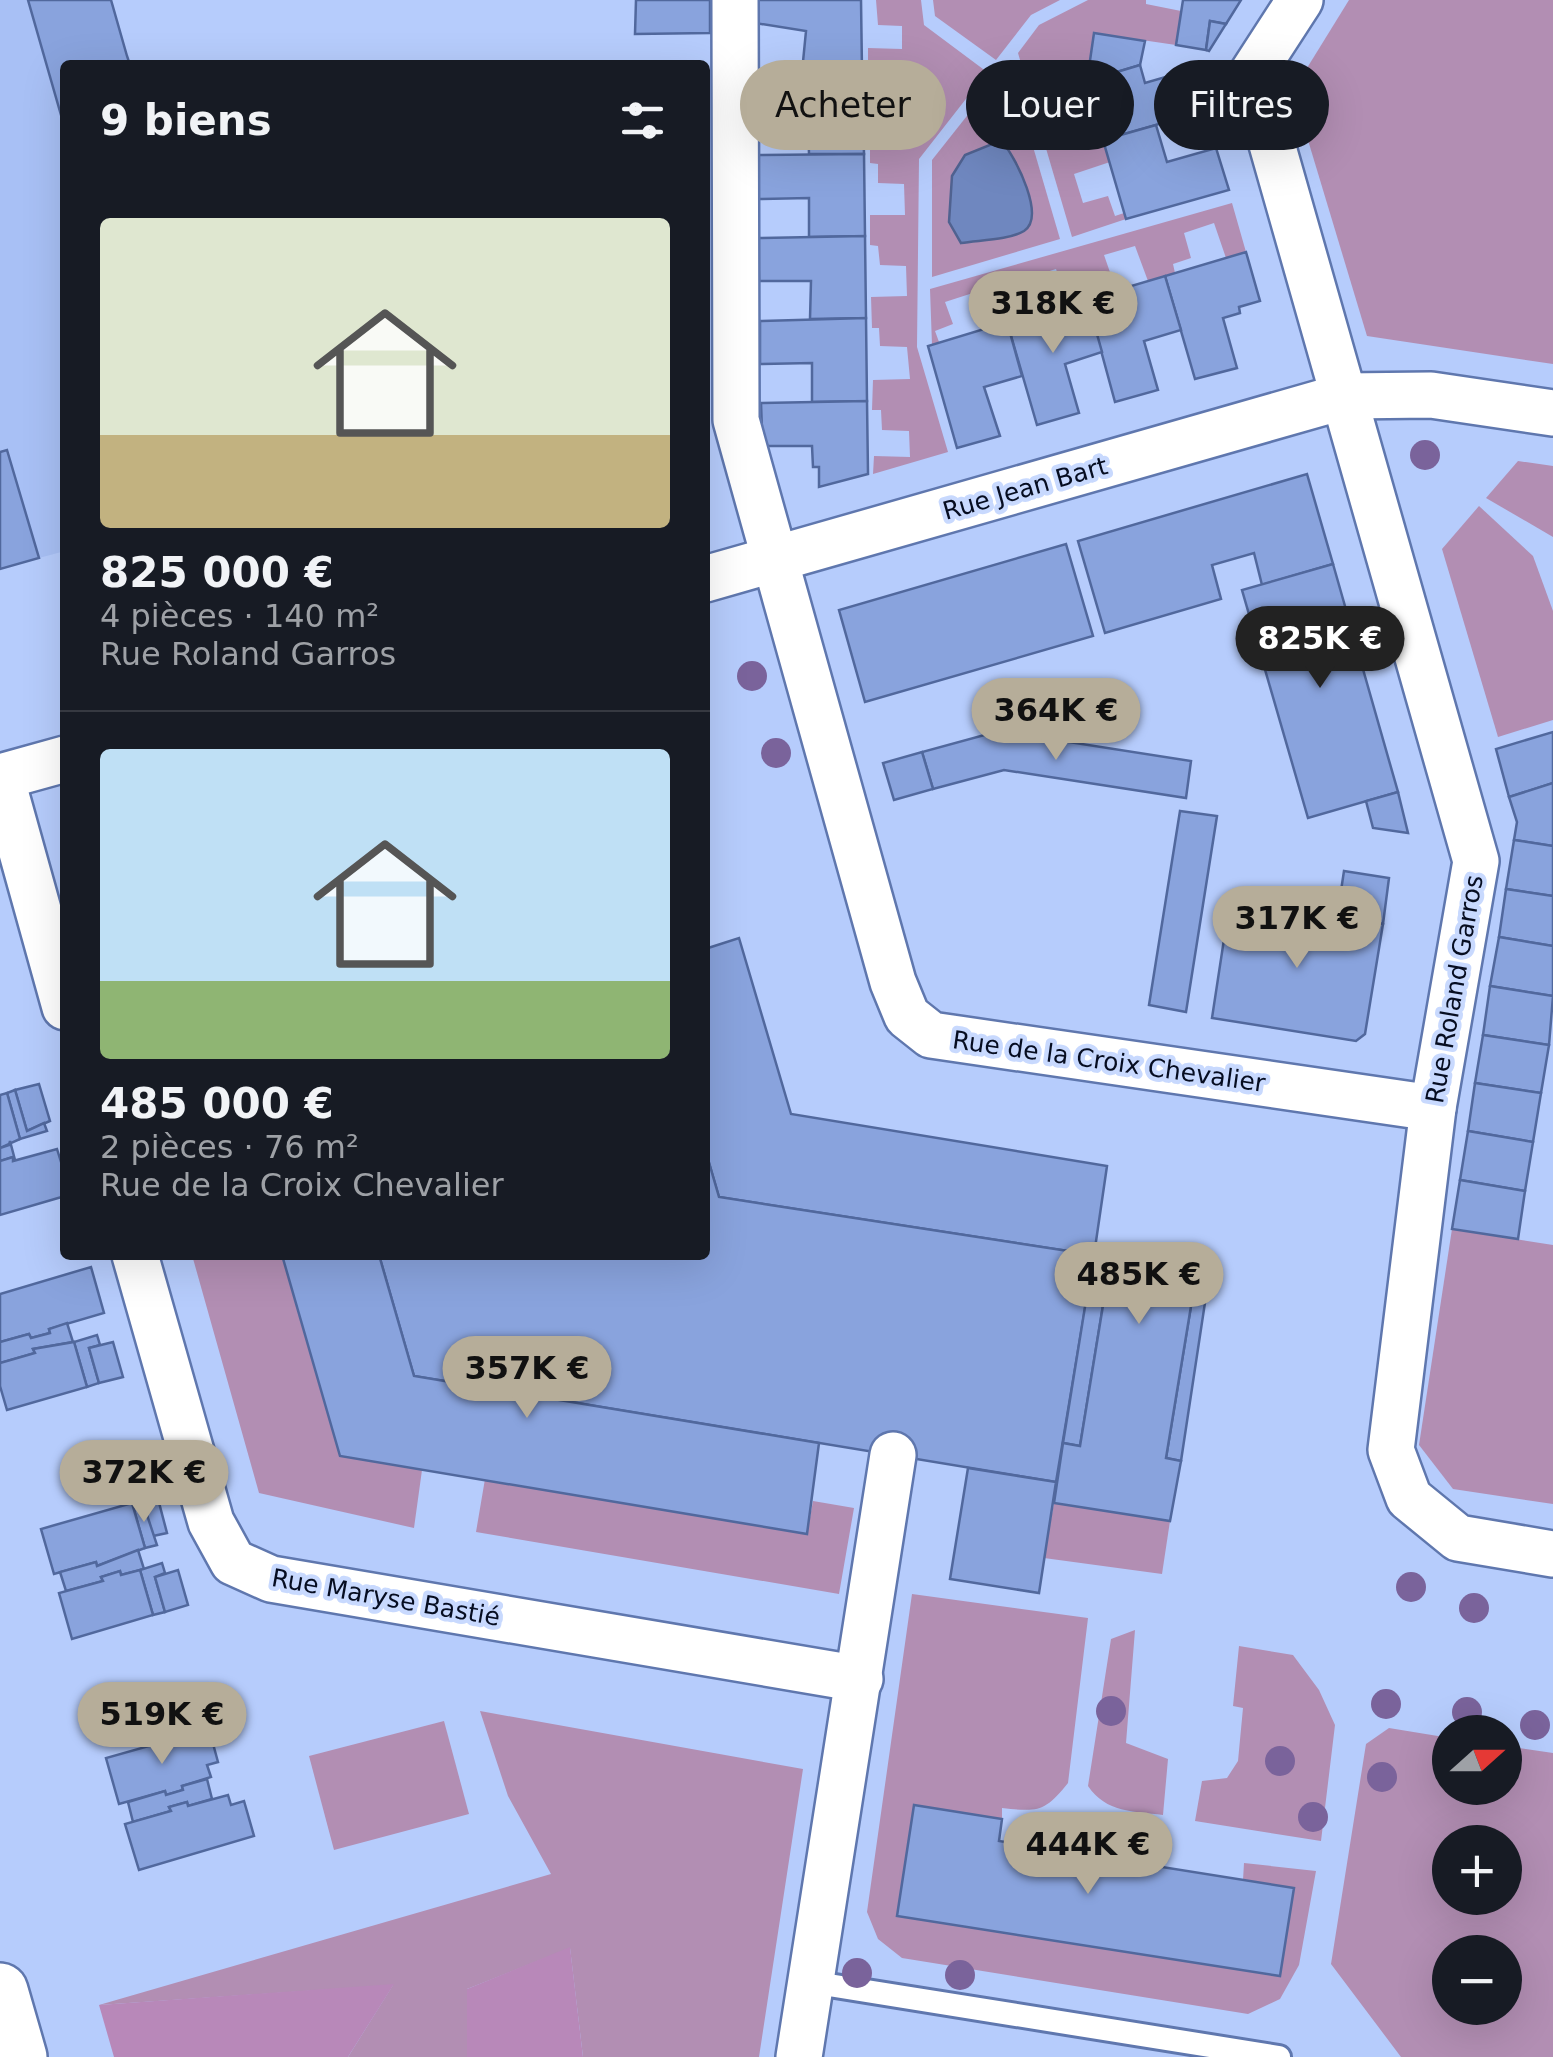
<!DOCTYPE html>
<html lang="fr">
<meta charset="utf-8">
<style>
body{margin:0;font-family:"DejaVu Sans",sans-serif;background:#20242c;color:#f1f3f6;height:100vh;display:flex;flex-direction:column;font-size:38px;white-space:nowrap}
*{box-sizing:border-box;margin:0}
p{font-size:32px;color:#9ea1a6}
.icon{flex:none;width:55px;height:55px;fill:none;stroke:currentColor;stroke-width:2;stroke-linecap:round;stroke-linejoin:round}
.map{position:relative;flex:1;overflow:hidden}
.drawer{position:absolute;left:60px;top:60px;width:650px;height:1200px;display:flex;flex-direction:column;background:#171b24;border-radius:10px;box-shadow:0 10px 40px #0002}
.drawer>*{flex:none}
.top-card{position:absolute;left:740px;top:60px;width:662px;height:90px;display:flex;gap:20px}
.needle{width:65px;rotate:69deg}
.buttons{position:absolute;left:1432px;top:1715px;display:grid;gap:20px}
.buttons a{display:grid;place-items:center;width:90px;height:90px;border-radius:50%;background:#171b24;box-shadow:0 10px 40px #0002;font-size:50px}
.price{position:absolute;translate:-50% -85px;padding:0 22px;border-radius:35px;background:#b6ad99;color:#111;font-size:32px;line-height:65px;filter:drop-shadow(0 2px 5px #0008)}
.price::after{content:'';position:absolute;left:50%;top:60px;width:30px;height:22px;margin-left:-15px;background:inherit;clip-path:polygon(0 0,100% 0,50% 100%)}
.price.current{background:#222;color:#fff}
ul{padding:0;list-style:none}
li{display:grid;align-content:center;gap:20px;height:530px;padding:0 40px}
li+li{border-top:2px solid #363941}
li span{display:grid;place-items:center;height:310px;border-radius:10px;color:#555}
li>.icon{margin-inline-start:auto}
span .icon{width:180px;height:180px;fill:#fffc;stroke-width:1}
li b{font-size:42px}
h2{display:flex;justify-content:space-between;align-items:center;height:120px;padding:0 40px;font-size:42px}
.tag{padding:0 35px;border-radius:45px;background:#171b24;box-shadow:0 10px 40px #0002;font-size:35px;line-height:90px}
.tag.current{background:#b6ad99;color:#111}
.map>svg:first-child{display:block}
.built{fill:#a8c0f5}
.green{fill:#b28eb3;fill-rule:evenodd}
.forest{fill:#b888b9}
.water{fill:#6f87bf;stroke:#506290;stroke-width:2.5}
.building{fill:#89a3dd;stroke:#51689d;stroke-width:2.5}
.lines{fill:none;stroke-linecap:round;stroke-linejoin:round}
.service-casing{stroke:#5f77ae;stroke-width:28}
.minor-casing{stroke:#5f77ae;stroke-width:50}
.tertiary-casing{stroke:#5f77ae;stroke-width:60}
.service{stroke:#fff;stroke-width:22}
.minor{stroke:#fff;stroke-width:45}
.tertiary{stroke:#fff;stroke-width:55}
.tree{fill:#7a639b}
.labels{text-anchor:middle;stroke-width:9;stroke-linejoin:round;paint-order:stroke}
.street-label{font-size:25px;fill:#060d21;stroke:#c8d9fe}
</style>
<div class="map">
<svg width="1553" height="2057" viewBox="0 0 1553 2057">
<rect width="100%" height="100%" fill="#b6ccfc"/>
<path class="built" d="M0,0H28L65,129V551L39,558L7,451L0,452Z"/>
<g class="green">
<path d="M876,0H921L924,25L987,72L919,159L917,347L948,452L873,474L874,456L910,457L909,431L882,430L881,410H872L873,380L910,379L907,347L880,346L879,328H872L871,297L907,296L906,266L880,265L878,246L870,245V215H905L904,184L878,183V164L870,163V132H903L902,102L877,101L876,81L868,80V48L902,49V26L878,25Z"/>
<path d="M933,0H1060L1031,15L996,60L935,16Z"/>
<path d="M1088,0H1146V4L1181,11L1176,45L1094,33L1087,81L1051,94L1062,125L1086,117L1093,137L1102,134L1110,162L1074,174L1083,203L1108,196L1115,216L1124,213L1126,219L1072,237L1018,53L1039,25Z"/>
<path d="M1349,0H1553V364L1367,336L1298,107L1307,68Z"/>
<path d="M997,78L1017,92L1060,239L932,277V160Z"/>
<path d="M1232,203L1246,252L1226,258L1214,223L1184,233L1191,258L1173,264L1175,273L1148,281L1135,246L1104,255L1113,281L1093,287L1096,296L1068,304L1056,269L1024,279L1032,304L1014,310L1017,319L988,328L976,292L945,302L953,324L935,331L939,342L932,345L930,289Z"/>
<path d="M1518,461L1553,466V537L1486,498Z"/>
<path d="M1479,506L1533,556L1553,611V720L1498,737L1442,549Z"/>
<path d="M1452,1229L1553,1245V1504L1453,1489L1419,1445Z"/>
<path d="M192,1255H282L340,1456L422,1470L414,1528L259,1493Z"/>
<path d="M485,1479L807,1534L813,1501L854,1508L839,1594L476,1532Z"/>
<path d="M1054,1503L1170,1521L1162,1574L1044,1558Z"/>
<path d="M912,1594L1088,1618L1068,1783C1045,1812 1038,1812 1002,1808V1819L914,1805L897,1916L1280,1976L1293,1889L1243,1880L1244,1863L1316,1871L1299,1965L1280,1999L1248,2014L902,1958L878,1939L867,1912Z"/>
<path d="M1135,1630L1126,1743L1168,1759L1163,1815C1134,1811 1106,1813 1088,1786L1111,1639Z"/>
<path d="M1239,1646L1293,1655L1319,1690L1335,1725L1321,1841L1195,1821L1202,1781L1227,1778L1238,1761L1243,1708L1233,1706Z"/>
<path d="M480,1711L803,1769L759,2057H583L570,1948L467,1989V2057H348L393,1985L99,2005L551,1874L508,1796Z"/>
<path d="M444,1721L469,1814L334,1850L309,1756Z"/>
<path d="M1389,1728L1450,1738V1788H1505V1746L1553,1753V2057H1401L1331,1964L1366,1744ZM1450,1842H1505V1898H1450ZM1450,1952H1505V2008H1450Z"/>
</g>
<g class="forest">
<path d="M570,1947L583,2057H467V1989Z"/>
<path d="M394,1984L348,2057H114L99,2005Z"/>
</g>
<path class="water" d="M997,142L1004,144C1016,159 1046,217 1024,231C1009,240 979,240 961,243L949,222L952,176L965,155Z"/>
<g class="building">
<path d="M28,0H111L127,56L130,65H65V129Z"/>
<path d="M636,0H710V33L635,34Z"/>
<path d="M755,0H861L862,71L802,72L806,31L755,23Z"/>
<path d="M1183,0H1241L1226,24L1210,21L1206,50L1176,45Z"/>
<path d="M1210,21L1226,24L1209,51L1206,50Z"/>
<path d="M1094,33L1145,41L1140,65L1087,81Z"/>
<path d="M1140,65L1145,83L1193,69L1205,111L1103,140L1087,81Z"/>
<path d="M862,71L864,154H809L808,115L756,116V73Z"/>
<path d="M1156,125L1167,162L1216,148L1229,190L1126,219L1103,140Z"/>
<path d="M864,154L865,236L809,237V198L758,199L757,155Z"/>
<path d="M865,236L866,318L810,319L811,281H759L758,238Z"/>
<path d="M1246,252L1260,301L1239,307L1240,313L1223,318L1237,368L1195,379L1165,276Z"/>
<path d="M1165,276L1181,330L1144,341L1158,390L1115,402L1087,299Z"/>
<path d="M1087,299L1102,352L1065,364L1079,413L1037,425L1007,322Z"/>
<path d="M866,318L867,401L812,402V363L760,364V321Z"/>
<path d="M1007,322L1022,376L984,387L1000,436L957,448L928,346Z"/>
<path d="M867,401L868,474L819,487V467H813L812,446H766L762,430L761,403Z"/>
<path d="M7,450L39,558L0,569V452Z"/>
<path d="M1307,474L1333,564L1262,585L1254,553L1212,565L1221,599L1105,633L1078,541Z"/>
<path d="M1066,544L1093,636L865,702L839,610Z"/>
<path d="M1333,564L1398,792L1308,818L1242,590Z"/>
<path d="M999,731L1191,761L1186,798L1004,770L933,789L922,752Z"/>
<path d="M1553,732V783L1509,797L1496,749Z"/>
<path d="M922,752L933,789L894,800L883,763Z"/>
<path d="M1553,783V846L1514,840L1517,822L1509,797Z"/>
<path d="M1398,792L1408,833L1373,828L1366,801Z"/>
<path d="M1180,811L1217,816L1186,1012L1149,1005Z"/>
<path d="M1514,840L1553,846V896L1506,889Z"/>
<path d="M1344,871L1389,878L1383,924L1337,917Z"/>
<path d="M1506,889L1553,896V946L1499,937Z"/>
<path d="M1230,900L1383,924L1365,1034L1356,1041L1212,1018Z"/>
<path d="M1499,937L1553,946V996L1490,986Z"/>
<path d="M739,938L791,1114L1107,1166L1094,1255L719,1197L705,1149V949Z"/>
<path d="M1490,986L1553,996L1549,1045L1483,1035Z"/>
<path d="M1483,1035L1549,1045L1541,1093L1475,1083Z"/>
<path d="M1475,1083L1541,1093L1533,1142L1468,1131Z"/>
<path d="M39,1084L50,1121L27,1131L15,1090Z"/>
<path d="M15,1090L27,1131L44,1123L47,1131L20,1139L7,1093Z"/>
<path d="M7,1093L20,1139L0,1148V1095Z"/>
<path d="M1468,1131L1533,1142L1525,1191L1460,1180Z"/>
<path d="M10,1141L15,1160L13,1157L0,1161V1148L9,1145Z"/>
<path d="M57,1149L65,1175V1196L0,1215V1161L13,1157V1161Z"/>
<path d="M705,1149L719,1197L1094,1255L1056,1482L414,1376L379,1255H705Z"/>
<path d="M1460,1180L1525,1191L1518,1239L1452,1229Z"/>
<path d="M1095,1245L1211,1263L1181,1461L1166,1458L1193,1294L1107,1281L1080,1446L1063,1443Z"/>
<path d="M282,1255H379L414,1376L819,1443L807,1534L340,1456Z"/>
<path d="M91,1267L104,1313L49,1329L50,1333L31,1338L29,1334L0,1342V1294Z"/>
<path d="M1107,1281L1193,1294L1166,1458L1181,1461L1170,1521L1054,1503L1063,1443L1080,1446Z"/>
<path d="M67,1323L73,1342L33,1349L35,1353L0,1363V1342L29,1334L31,1338L50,1333L49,1329Z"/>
<path d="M97,1335L100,1345L89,1348L99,1383L87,1387L74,1342Z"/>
<path d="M74,1342L87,1387L7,1410L0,1386V1363L35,1353L33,1349Z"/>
<path d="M113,1342L123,1377L99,1383L89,1348Z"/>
<path d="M968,1468L1056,1482L1039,1593L950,1579Z"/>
<path d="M157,1495L167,1533L153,1536L142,1500Z"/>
<path d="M142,1500L157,1545L145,1548L132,1503Z"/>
<path d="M132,1503L145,1548L97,1566L96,1562L54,1574L41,1529Z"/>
<path d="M138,1550L144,1569L121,1575L120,1571L101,1577L103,1581L66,1591L60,1572L96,1562L97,1566Z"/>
<path d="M162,1563L165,1573L155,1577L165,1612L153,1615L140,1570Z"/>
<path d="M140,1570L153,1615L72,1639L59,1593L103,1581L101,1577L120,1571L121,1575Z"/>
<path d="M178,1570L188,1605L165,1612L155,1577Z"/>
<path d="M209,1729L218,1762L207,1765L211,1777L182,1786L183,1790L166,1795L165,1791L119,1804L106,1758Z"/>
<path d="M207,1779L212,1799L188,1806L187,1802L169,1807L171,1811L133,1822L128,1802L165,1791L166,1795L183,1790L182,1786Z"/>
<path d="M228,1795L231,1805L244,1801L254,1836L139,1870L125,1824L171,1811L169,1807L187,1802L188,1806Z"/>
<path d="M914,1805L1002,1819L999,1841L1294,1888L1280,1976L897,1916Z"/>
</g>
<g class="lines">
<defs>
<path id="service" d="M810,1982L1279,2057"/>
<g id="minor">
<path d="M735,0L736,420L893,982L907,1016L931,1035L1433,1108"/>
<path d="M1300,0L1252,74L1476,861L1433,1108L1391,1450L1409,1498L1458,1538L1553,1554"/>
<path d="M705,579L1345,396L1431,395L1553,413"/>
<path d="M0,777L65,759"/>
<path d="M1,777L65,1007"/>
<path d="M135,1255L211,1522L233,1562L271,1579L860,1679"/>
<path d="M799,2057L893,1455"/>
</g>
<path id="tertiary" d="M0,1991L19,2057"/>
</defs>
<use href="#service" class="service-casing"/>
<use href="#minor" class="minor-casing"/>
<use href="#tertiary" class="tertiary-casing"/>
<use href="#service" class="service"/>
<use href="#minor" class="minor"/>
<use href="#tertiary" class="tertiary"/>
</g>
<g class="tree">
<circle cx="1425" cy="455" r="15"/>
<circle cx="752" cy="676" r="15"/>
<circle cx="776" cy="753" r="15"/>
<circle cx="1411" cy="1587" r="15"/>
<circle cx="1474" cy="1608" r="15"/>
<circle cx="1386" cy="1704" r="15"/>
<circle cx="1111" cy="1711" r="15"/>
<circle cx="1467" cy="1712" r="15"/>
<circle cx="1535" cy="1725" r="15"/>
<circle cx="1280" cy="1761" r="15"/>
<circle cx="1382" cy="1777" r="15"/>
<circle cx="1313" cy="1817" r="15"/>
<circle cx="857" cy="1973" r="15"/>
<circle cx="960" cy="1975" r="15"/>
</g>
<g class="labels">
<g class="street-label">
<text transform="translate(1025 488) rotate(-16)" y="9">Rue Jean Bart</text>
<text transform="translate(1454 989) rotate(-80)" y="9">Rue Roland Garros</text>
<text transform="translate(1109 1061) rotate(8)" y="9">Rue de la Croix Chevalier</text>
<text transform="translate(386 1597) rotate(10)" y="9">Rue Maryse Bastié</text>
</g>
</g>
</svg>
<div class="buttons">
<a><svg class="needle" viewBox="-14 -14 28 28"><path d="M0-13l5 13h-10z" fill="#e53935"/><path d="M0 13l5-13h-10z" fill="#9ea1a6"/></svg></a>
<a>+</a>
<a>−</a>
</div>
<b class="price" style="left:1053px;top:356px">318K €</b>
<b class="price current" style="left:1320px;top:691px">825K €</b>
<b class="price" style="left:1056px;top:763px">364K €</b>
<b class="price" style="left:1297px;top:971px">317K €</b>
<b class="price" style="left:1139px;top:1327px">485K €</b>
<b class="price" style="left:527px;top:1421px">357K €</b>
<b class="price" style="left:144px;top:1525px">372K €</b>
<b class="price" style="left:162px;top:1767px">519K €</b>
<b class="price" style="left:1088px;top:1897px">444K €</b>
<div class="top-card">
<a class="tag current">Acheter</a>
<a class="tag">Louer</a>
<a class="tag">Filtres</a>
</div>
<section class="drawer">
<h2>9 biens<svg class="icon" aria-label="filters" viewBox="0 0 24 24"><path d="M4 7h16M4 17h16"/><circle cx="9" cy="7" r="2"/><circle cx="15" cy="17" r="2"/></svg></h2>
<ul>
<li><span style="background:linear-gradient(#dfe7d0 70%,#c2b280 0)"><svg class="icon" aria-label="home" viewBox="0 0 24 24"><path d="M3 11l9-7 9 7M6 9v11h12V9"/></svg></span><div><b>825 000 €</b><p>4 pièces · 140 m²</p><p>Rue Roland Garros</p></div></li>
<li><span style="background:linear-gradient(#bfe0f5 75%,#8fb573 0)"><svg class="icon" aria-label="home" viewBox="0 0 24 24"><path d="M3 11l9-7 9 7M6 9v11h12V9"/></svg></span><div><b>485 000 €</b><p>2 pièces · 76 m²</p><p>Rue de la Croix Chevalier</p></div></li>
</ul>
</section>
</div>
